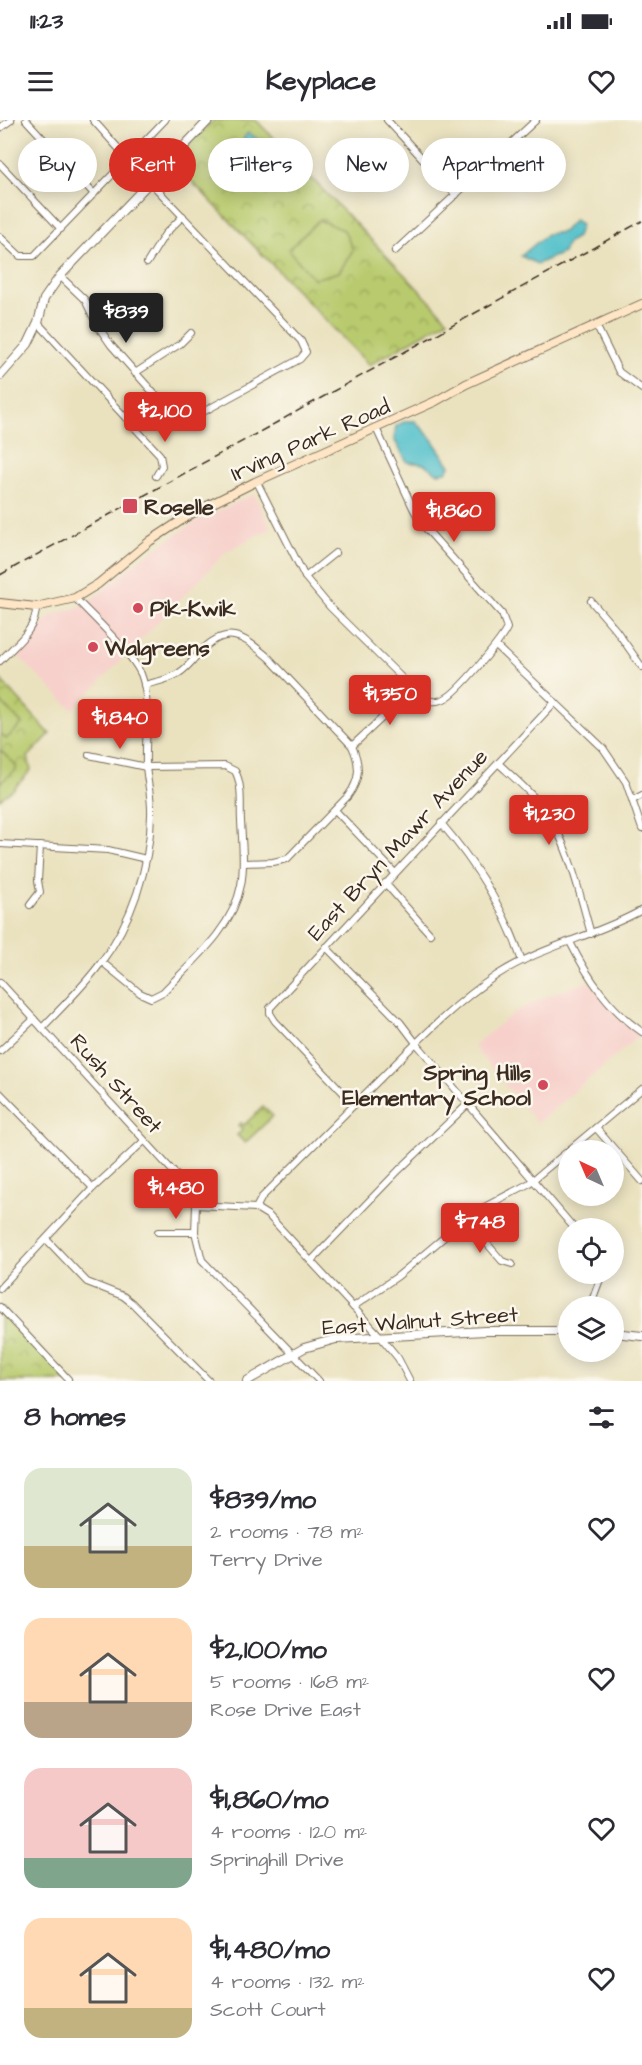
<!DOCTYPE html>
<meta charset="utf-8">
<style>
body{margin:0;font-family:"Architects Daughter",sans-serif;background:#f2f2f3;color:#2b2b33;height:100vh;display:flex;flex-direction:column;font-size:22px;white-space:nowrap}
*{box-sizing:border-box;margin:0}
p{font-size:20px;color:#7c7c81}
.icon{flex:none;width:33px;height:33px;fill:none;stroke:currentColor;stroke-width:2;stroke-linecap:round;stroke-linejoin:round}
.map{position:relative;height:1261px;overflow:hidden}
.side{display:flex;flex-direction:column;background:#fff;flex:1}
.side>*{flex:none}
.guide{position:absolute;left:18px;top:18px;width:606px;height:54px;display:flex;gap:12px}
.needle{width:39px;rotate:316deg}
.tools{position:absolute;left:558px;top:1020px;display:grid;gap:12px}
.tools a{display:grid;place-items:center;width:66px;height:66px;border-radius:50%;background:#fff;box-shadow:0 3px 15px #0003;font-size:30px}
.price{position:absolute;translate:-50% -51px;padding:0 14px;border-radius:6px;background:#d93025;color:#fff;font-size:20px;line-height:39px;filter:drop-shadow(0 2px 3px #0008)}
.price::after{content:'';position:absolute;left:50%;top:36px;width:18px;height:14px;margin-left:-9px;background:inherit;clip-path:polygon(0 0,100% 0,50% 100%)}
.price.selected{background:#222;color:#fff}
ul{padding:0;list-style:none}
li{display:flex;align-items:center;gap:18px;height:150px;padding:0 24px}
li span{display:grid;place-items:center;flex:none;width:168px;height:120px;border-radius:18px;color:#555}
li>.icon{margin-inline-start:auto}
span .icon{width:72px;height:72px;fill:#fffc;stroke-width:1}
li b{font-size:26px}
h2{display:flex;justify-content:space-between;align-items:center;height:72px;padding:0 24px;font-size:26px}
.tag{padding:0 21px;border-radius:27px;background:#fff;box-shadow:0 3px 15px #0003;font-size:21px;line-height:54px}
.tag.selected{background:#d93025;color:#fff}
.status{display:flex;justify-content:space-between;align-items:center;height:42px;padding:0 30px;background:#fff;direction:ltr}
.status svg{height:16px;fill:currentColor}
header{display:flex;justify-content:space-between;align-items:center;height:78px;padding:0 24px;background:#fff;font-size:27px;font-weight:700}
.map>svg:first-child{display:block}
.built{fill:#f7d0cb}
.park{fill:url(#park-crowns);stroke:#7a7a46;stroke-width:1.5}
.garden{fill:#b8ca6d;stroke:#7a7a46;stroke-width:1.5}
.water{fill:#54c1cb;stroke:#487674;stroke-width:1.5}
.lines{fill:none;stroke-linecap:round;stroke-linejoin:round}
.minor-casing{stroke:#786a56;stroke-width:8}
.tertiary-casing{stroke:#786a56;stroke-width:10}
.secondary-casing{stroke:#786a56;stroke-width:10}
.minor{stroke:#fff;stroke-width:6}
.tertiary{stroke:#fff;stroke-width:8}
.secondary{stroke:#fde5c5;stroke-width:8}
.rail{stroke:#3b2a1e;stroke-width:1.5;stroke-dasharray:9 4.5;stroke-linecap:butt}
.poi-dot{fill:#d1495b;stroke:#fbf7ec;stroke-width:2}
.labels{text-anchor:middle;stroke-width:5;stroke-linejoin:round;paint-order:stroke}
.street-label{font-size:22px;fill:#3b2a1e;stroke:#fbf7ec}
.poi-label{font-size:22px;font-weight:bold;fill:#3b2a1e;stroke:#fbf7ec;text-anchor:start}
</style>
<div class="status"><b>11:23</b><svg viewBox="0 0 49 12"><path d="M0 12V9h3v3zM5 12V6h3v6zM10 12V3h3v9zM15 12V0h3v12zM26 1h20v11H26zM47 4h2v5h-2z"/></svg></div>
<header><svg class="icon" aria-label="menu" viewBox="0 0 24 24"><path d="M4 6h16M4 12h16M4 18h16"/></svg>Keyplace<svg class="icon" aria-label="heart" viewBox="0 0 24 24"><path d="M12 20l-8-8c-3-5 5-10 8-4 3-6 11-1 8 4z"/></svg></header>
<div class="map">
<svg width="642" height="1261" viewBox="0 0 642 1261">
<defs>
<pattern id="park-crowns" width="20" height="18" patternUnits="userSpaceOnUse" patternTransform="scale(1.5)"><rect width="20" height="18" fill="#b8ca6d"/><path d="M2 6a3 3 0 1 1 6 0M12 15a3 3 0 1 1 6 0" fill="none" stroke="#97a459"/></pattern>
</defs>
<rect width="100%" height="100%" fill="#fbf7ec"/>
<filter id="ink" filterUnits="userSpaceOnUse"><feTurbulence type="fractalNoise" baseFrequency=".0167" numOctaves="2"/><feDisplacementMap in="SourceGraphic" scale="12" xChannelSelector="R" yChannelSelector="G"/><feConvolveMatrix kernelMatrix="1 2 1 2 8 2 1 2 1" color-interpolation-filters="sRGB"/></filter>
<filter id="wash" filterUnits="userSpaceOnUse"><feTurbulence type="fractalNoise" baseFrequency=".008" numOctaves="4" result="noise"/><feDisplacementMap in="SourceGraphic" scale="24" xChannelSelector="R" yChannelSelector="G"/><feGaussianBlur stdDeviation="1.35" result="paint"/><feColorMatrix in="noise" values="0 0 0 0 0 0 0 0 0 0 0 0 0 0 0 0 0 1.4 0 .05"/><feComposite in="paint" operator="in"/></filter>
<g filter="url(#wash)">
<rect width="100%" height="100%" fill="#eae2bf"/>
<g class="built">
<path d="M254,374L271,408L227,431L73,590L15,533L52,495L76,488L92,479L142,438L196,401Z"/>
<path d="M589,861L641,914L537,1003L473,926L513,893L547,876Z"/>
</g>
<g class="park">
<path d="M214,0H256L448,200L369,245L172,41Z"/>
<path d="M0,559L50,614L28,637L31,650L14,669L0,679Z"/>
<path d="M263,987L273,996L245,1023L237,1015L243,1010L238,1005L241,1003L244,1005Z"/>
<path d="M0,1187L68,1259L71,1261H0Z"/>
</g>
<g class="garden">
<path d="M319,100L344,110L353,130L339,152L314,159L290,132V128Z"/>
<path d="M0,581L22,604L6,619L0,613Z"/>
<path d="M0,630L16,645V650L0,663Z"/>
</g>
<g class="water">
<path d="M248,13L258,19L278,44L275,53L262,68L242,65L235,56C240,43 237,23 248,13Z"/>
<path d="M574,100L581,104L577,117L567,123L563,133L537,144L521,136L547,114L563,112Z"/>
<path d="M406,301H415L431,318L450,346L446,352L437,353L424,344L407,342L394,319L396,306Z"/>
</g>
</g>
<g filter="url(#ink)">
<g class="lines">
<defs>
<g id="minor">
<path d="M26,0L94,74"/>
<path d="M93,0L128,39"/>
<path d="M387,0L456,75"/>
<path d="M0,8L11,0"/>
<path d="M0,44L61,109"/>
<path d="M0,117L20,136H34L165,0"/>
<path d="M395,131L536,0"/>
<path d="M147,143L165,114L183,96"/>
<path d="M60,156L85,180L97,205L111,225L181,304L300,239L306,232L301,221L150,62"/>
<path d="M38,203L160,335L162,346L156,356"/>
<path d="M596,205L619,252L642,269"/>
<path d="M135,253L180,224L191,213"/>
<path d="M257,362L305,457L330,487L413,569C418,574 425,581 432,581C436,582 443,580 446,578C458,572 502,520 507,508L502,494L422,404L413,388L376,308"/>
<path d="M305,457L335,433"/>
<path d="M591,481L616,510L642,547"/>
<path d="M496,526L603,628L626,662L642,709"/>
<path d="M0,541C15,525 37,509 36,487"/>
<path d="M144,565C156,562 169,560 179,553C187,548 193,540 199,533C227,504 242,515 269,538L352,626C360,644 361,659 348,676L287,739L273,742L244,743"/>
<path d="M352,626L413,569"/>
<path d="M89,635L146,647L225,646L235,651C243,665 240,686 241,701C242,722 245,744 241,765C233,809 193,841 163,872L151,878L140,873L102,842"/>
<path d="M498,643C513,657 531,672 544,689C568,720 580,776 591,814"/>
<path d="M633,680L642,675"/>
<path d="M335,690L395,753"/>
<path d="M441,703C476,744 505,790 522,841"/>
<path d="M0,724L108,730L146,739"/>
<path d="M385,763L430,814"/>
<path d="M30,785L40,772L38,761L40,726"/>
<path d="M570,822C588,858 609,889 642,912"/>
<path d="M326,827L400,902L416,923L574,1108"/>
<path d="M0,862L190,1070L196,1085L195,1112L202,1140L319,1261"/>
<path d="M42,908C62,887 83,867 100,844C132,802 150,747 151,695C152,678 147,662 146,645C145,617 151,579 141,554C131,532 93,497 75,478"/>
<path d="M0,931L34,899"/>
<path d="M0,973L93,1068"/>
<path d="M354,984L275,901L270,893V888L555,582"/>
<path d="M596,1008L642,1061"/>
<path d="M569,1030L642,969"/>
<path d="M196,1085L256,1088L269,1096L380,1216L398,1238L410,1261"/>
<path d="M256,1088L262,1077C305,1034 348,991 391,948C424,915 458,881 497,855C542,826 596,816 642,790"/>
<path d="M466,1099L502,1141L512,1144"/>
<path d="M158,1112H195"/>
<path d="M46,1119L87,1162L123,1176L132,1183L209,1261"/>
<path d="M311,1141L399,1050L469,983"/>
<path d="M0,1168L93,1068L144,1021"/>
<path d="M590,1186L602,1154"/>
<path d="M0,1187L68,1259"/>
<path d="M353,1187L398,1156L473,1093L528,1064L568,1031"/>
</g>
<g id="tertiary">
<path d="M0,256L28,224L38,203L44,179L60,156L209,0"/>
<path d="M614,1213L642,1216"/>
<path d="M247,1261L304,1228L336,1219L485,1211H568"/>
</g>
<path id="secondary" d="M0,483L36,487L75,478L98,464L150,421L191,394L255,362L436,281L466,264L642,184"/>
</defs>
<use href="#minor" class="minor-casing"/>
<use href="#tertiary" class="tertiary-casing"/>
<use href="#secondary" class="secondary-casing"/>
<use href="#minor" class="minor"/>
<use href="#tertiary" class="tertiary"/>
<use href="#secondary" class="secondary"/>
<path class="rail" d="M0,455L642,101"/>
</g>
</g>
<g class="poi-dot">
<rect x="122" y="378" width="16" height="16" rx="3"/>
<circle cx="138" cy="488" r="6"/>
<circle cx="93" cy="527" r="6"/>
<circle cx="543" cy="965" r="6"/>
</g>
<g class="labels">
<g class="street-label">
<text transform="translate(310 319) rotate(-24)" y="8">Irving Park Road</text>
<text transform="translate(397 724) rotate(-47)" y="8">East Bryn Mawr Avenue</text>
<text transform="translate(117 963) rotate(48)" y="8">Rush Street</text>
<text transform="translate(420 1200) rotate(-4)" y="8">East Walnut Street</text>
</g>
<g class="poi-label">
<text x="144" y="394">Roselle</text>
<text x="150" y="496">Pik-Kwik</text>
<text x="105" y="535">Walgreens</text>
<text x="531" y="960" text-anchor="end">Spring Hills<tspan x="531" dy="25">Elementary School</tspan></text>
</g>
</g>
</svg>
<div class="tools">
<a><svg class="needle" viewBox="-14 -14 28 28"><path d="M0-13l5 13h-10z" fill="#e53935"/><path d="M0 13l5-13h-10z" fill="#7c7c81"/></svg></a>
<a><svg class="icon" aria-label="locate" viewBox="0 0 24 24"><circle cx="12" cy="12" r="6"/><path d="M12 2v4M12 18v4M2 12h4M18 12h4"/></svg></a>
<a><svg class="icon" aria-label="layers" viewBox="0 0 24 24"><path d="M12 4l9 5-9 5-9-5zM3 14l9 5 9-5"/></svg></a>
</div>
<b class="price selected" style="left:126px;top:224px">$839</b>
<b class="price" style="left:165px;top:323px">$2,100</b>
<b class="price" style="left:454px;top:423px">$1,860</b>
<b class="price" style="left:390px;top:606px">$1,350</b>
<b class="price" style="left:120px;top:630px">$1,840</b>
<b class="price" style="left:549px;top:726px">$1,230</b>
<b class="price" style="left:176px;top:1100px">$1,480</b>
<b class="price" style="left:480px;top:1134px">$748</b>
<div class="guide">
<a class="tag">Buy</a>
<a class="tag selected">Rent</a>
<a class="tag">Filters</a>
<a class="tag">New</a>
<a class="tag">Apartment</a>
</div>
</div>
<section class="side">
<h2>8 homes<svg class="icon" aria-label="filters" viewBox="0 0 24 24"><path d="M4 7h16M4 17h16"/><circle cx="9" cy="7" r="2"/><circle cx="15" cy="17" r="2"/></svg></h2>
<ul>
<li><span style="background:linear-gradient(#dfe7d0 65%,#c2b280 0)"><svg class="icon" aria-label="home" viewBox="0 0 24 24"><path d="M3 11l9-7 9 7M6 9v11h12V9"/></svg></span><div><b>$839/mo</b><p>2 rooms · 78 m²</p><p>Terry Drive</p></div><svg class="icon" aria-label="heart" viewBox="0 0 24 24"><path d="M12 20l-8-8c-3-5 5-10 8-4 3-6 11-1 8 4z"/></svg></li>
<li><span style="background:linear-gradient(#ffd9b3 70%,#b9a48a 0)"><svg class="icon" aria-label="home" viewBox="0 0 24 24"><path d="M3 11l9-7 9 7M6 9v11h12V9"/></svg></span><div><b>$2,100/mo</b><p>5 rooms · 168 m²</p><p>Rose Drive East</p></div><svg class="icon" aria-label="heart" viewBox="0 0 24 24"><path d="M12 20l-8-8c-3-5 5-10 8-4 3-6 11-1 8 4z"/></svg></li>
<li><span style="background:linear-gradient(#f6c9c9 75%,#7fa58c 0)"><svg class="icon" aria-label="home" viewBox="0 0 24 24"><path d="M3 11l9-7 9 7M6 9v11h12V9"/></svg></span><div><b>$1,860/mo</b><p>4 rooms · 120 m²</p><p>Springhill Drive</p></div><svg class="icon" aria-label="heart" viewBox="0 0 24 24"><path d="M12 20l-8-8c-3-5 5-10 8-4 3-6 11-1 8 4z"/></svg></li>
<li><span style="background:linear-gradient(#ffd9b3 75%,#c2b280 0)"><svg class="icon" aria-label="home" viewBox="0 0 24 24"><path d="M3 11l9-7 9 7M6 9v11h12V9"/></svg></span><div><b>$1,480/mo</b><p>4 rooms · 132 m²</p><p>Scott Court</p></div><svg class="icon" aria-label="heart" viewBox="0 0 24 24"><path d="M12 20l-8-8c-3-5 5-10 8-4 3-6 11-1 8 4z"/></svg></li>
</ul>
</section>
